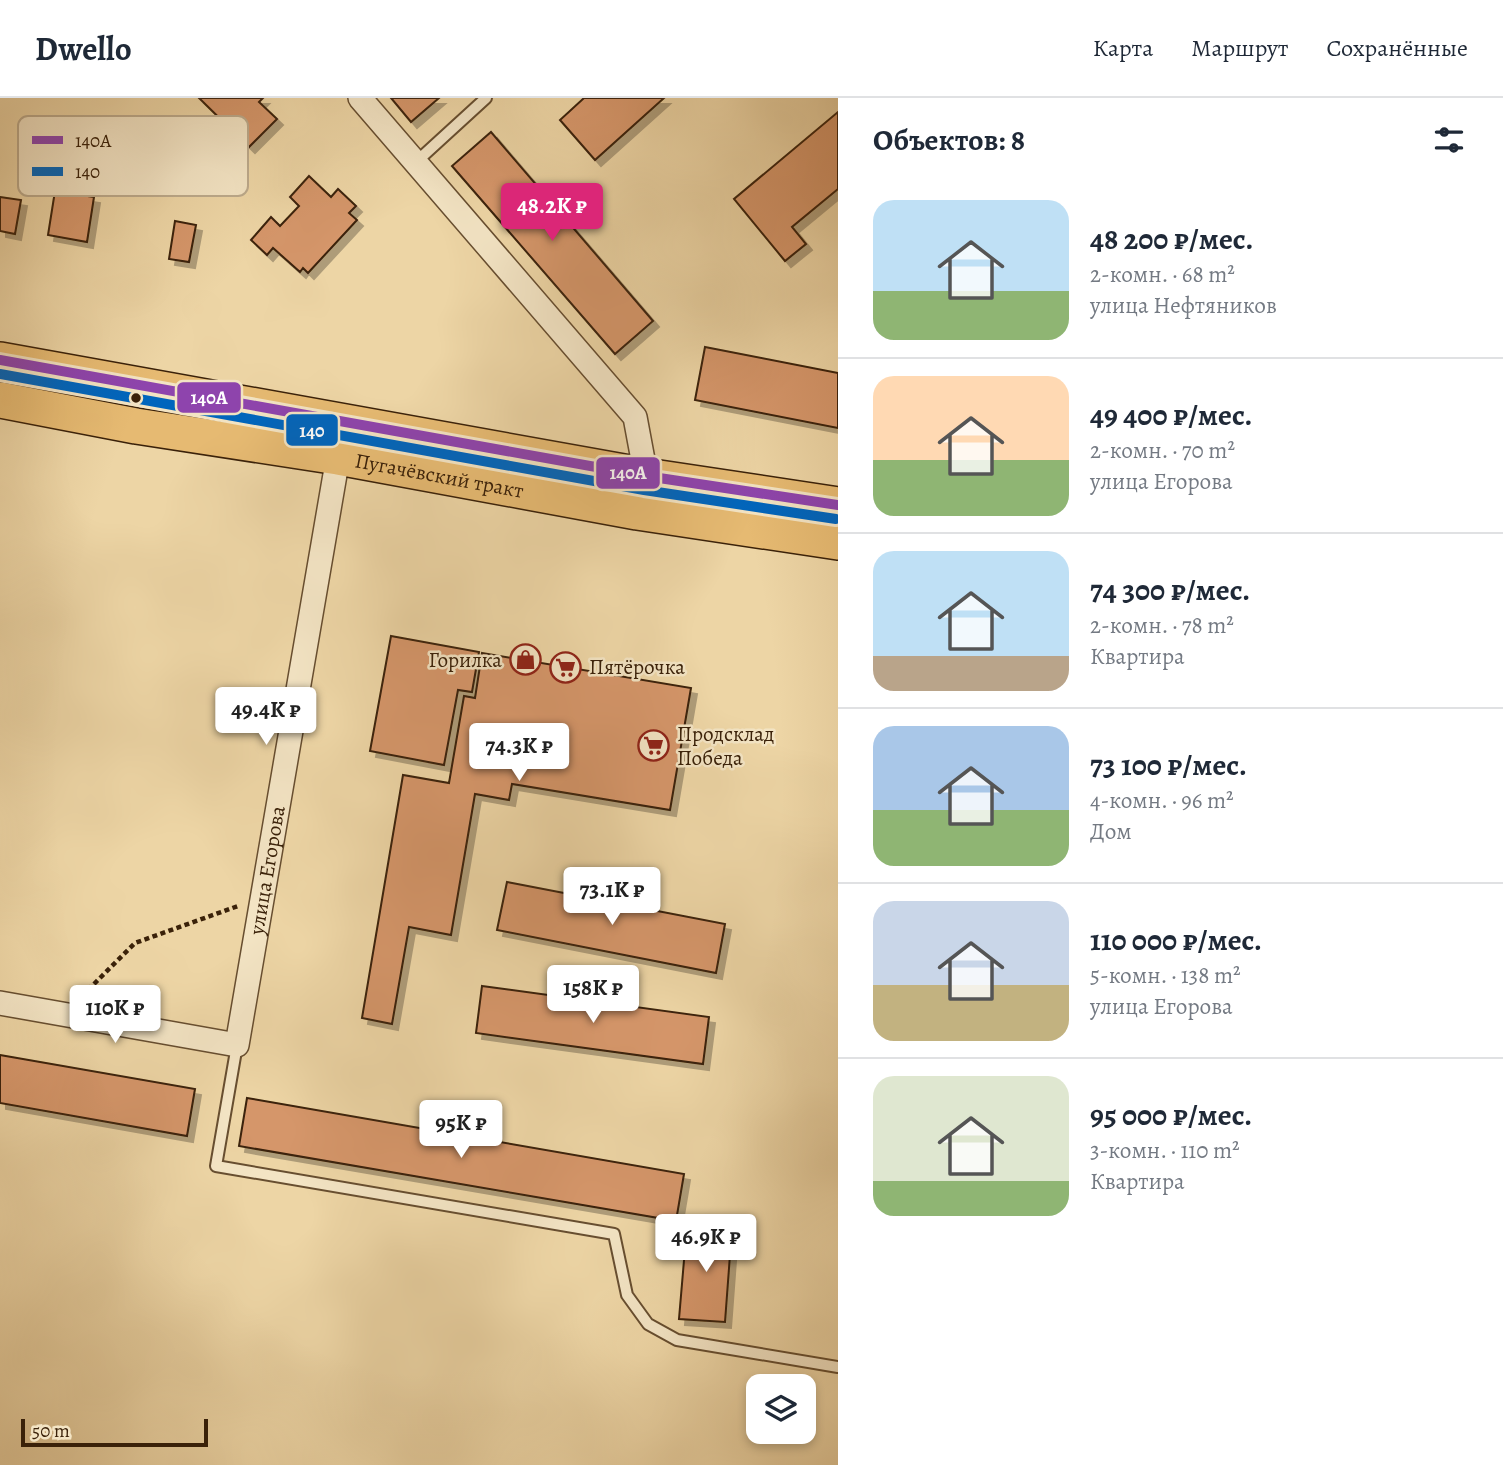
<!DOCTYPE html>
<html lang="ru">
<meta charset="utf-8">
<style>
body{margin:0;font-family:Alegreya,serif;background:#f6f6f7;color:#1f2937;height:100vh;display:flex;flex-direction:column;font-size:26px;white-space:nowrap}
*{box-sizing:border-box;margin:0}
p{font-size:23px;color:#747a83}
.icon{flex:none;width:38px;height:38px;fill:none;stroke:currentColor;stroke-width:2;stroke-linecap:round;stroke-linejoin:round}
.map{position:relative;flex:1;overflow:hidden}
.sheet{display:flex;flex-direction:column;background:#fff;width:665px}
.sheet>*{flex:none}
.controls{position:absolute;left:746px;top:1276px;display:grid;gap:14px}
.controls a{display:grid;place-items:center;width:70px;height:70px;border-radius:14px;background:#fff;box-shadow:0 4px 10px #0003;font-size:35px}
.scale{position:absolute;left:21px;bottom:18px;width:187px;box-sizing:border-box;padding-left:7px;border:4px solid #3a2109;border-top:0;font-size:19px;line-height:24px;white-space:nowrap;color:#3a2109;-webkit-text-stroke:5px #f3e4c4;paint-order:stroke}
.price{position:absolute;translate:-50% -60px;padding:0 16px;border-radius:7px;background:#fff;color:#222;font-size:23px;line-height:46px;filter:drop-shadow(0 2px 4px #0008)}
.price::after{content:'';position:absolute;left:50%;top:42px;width:21px;height:16px;margin-left:-10px;background:inherit;clip-path:polygon(0 0,100% 0,50% 100%)}
.price.on{background:#db2777;color:#fff}
ul{padding:0;list-style:none}
li{display:flex;align-items:center;gap:21px;height:175px;padding:0 35px}
li+li{border-top:2px solid #e0e1e3}
li span{display:grid;place-items:center;flex:none;width:196px;height:140px;border-radius:21px;color:#555}
li>.icon{margin-inline-start:auto}
span .icon{width:84px;height:84px;fill:#fffc;stroke-width:1}
li b{font-size:30px}
h2{display:flex;justify-content:space-between;align-items:center;height:84px;padding:0 35px;font-size:30px}
header{display:flex;align-items:center;gap:42px;box-sizing:border-box;height:98px;padding:0 35px;background:#fff;border-bottom:2px solid #e0e1e3}
header strong{font-size:33px}
nav{display:flex;gap:38px;margin-inline-start:auto;font-size:24px}
main{display:flex;flex:1;min-height:0}
.map>svg:first-child{display:block}
.building{fill:#d5966b;stroke:#3a2109;stroke-width:2;filter:url(#shadow)}
.lines{fill:none;stroke-linecap:round;stroke-linejoin:round}
.lane-casing{stroke:#674e30;stroke-width:14}
.street-casing{stroke:#674e30;stroke-width:26}
.primary-casing{stroke:#3a2109;stroke-width:38}
.path{stroke:#3a2109;stroke-width:4.5;stroke-dasharray:5 3.5;stroke-linecap:butt}
.lane{stroke:#f3e4c4;stroke-width:10}
.street{stroke:#f3e4c4;stroke-width:23}
.primary{stroke:#e6ba72;stroke-width:35}
.bus-1-casing{stroke:#f3e4c4;stroke-width:16}
.bus-2-casing{stroke:#f3e4c4;stroke-width:16}
.bus-1{stroke:#8e44ad;stroke-width:10}
.bus-2{stroke:#0065bd;stroke-width:10}
.bus-dot{fill:#3a2109;stroke:#f3e4c4;stroke-width:2.5}
.labels{text-anchor:middle;stroke-width:5;stroke-linejoin:round;paint-order:stroke}
.street-label{font-size:21px;fill:#3a2109;stroke:#f3e4c4}
.poi-label{font-size:21px;fill:#3a2109;stroke:#f3e4c4;text-anchor:start}
.key{fill:#f3e4c4;stroke:#bcaa8c;stroke-width:2}
.key-label{font-size:19px;fill:#3a2109}
.line-badge{stroke:#f3e4c4;stroke-width:2.5}
.badge-label{font-size:19px;text-anchor:middle;font-weight:bold;fill:#fff}
</style>
<header>
<strong>Dwello</strong>
<nav><a>Карта</a><a>Маршрут</a><a>Сохранённые</a></nav>
</header>
<main>
<div class="map">
<svg width="838" height="1367" viewBox="0 0 838 1367">
<defs>
<filter id="shadow"><feDropShadow dx="6" dy="6" stdDeviation="0" flood-color="#0004"/></filter>
</defs>
<rect width="100%" height="100%" fill="#edd5a5"/>
<filter id="stains"><feTurbulence type="fractalNoise" baseFrequency=".00286" numOctaves="4"/><feColorMatrix values="0 0 0 0 .2 0 0 0 0 .09 0 0 0 0 .02 0 0 0 .5 -.17"/></filter>
<radialGradient id="worn" r=".72"><stop offset=".6" stop-color="#630" stop-opacity="0"/><stop offset="1" stop-color="#630" stop-opacity=".3"/></radialGradient>
<g class="building">
<path d="M199,0H263L259,4L277,21L249,49Z"/>
<path d="M391,0H439L411,24Z"/>
<path d="M584,0H664L595,62L560,22Z"/>
<path d="M838,14V91L792,129L806,146L785,163L734,101Z"/>
<path d="M491,34L653,223L615,256L452,68Z"/>
<path d="M309,78L331,99L338,91L356,108L349,115L357,122L308,175L303,170L300,174L273,150L267,157L251,142L271,119L280,128L299,108L290,99Z"/>
<path d="M55,93L94,99L87,144L48,137Z"/>
<path d="M0,99L21,102L15,136L0,133Z"/>
<path d="M175,123L196,127L189,164L169,161Z"/>
<path d="M705,249L838,275V330L695,302Z"/>
<path d="M391,538L479,554L472,594L458,592L444,667L370,653Z"/>
<path d="M482,555L691,590L670,712L512,686L509,702L475,696L451,837L409,829L392,926L362,920L403,677L449,685L464,598L475,600Z"/>
<path d="M507,784L725,826L716,875L497,832Z"/>
<path d="M482,888L709,919L703,966L476,935Z"/>
<path d="M0,957L195,991L187,1038L0,1005Z"/>
<path d="M247,1000L684,1076L676,1123L239,1048Z"/>
<path d="M687,1127L732,1130L725,1224L679,1221Z"/>
</g>
<g class="lines">
<defs>
<g id="lane">
<path d="M415,65L486,0"/>
<path d="M237,947L216,1068L614,1136L627,1197L648,1226L677,1242L838,1269"/>
</g>
<g id="street">
<path d="M360,0L635,319L646,378"/>
<path id="s1" d="M0,905L237,947L338,359"/>
</g>
<g id="primary">
<path d="M0,262L646,378L838,407"/>
<path id="s2" d="M0,302L136,328L338,359L637,414L838,444"/>
</g>
</defs>
<use href="#lane" class="lane-casing"/>
<use href="#street" class="street-casing"/>
<use href="#primary" class="primary-casing"/>
<path class="path" d="M82,898L135,845L238,808"/>
<use href="#lane" class="lane"/>
<use href="#street" class="street"/>
<use href="#primary" class="primary"/>
<defs>
<path id="bus-1" d="M0,262L646,378L838,407"/>
<path id="bus-2" d="M0,276L644,392L836,421"/>
</defs>
<use href="#bus-1" class="bus-1-casing"/>
<use href="#bus-2" class="bus-2-casing"/>
<use href="#bus-1" class="bus-1"/>
<use href="#bus-2" class="bus-2"/>
</g>
<defs>
<symbol id="shop-ring" viewBox="-11 -11 22 22"><circle r="9.5" fill="#f3e4c4" stroke="#8f2418" stroke-width="1.5"/><path d="M-5-2.5h2.3a2.7 3.5 0 0 1 5.4 0H5L5.5 6h-11ZM-1.5-2.5h3a1.5 2.3 0 0 0-3 0Z" fill="#8f2418"/></symbol>
<symbol id="supermarket-ring" viewBox="-11 -11 22 22"><circle r="9.5" fill="#f3e4c4" stroke="#8f2418" stroke-width="1.5"/><path d="M-6-5.5h2.5l.6 2H6L4.5 2H-2.5L-4.4-4H-6ZM-1.5 3.2a1.3 1.3 0 1 0 .1 0ZM3 3.2a1.3 1.3 0 1 0 .1 0Z" fill="#8f2418"/></symbol>
</defs>
<g fill-rule="evenodd">
<use href="#shop-ring" x="508" y="544" width="35" height="35"/>
<use href="#supermarket-ring" x="548" y="552" width="35" height="35"/>
<use href="#supermarket-ring" x="636" y="630" width="35" height="35"/>
</g>
<circle class="bus-dot" cx="136" cy="300" r="6"/>
<g class="labels">
<g class="street-label">
<text dy="7" stroke="none"><textPath href="#s2" startOffset="446">Пугачёвский тракт</textPath></text>
<text dy="7" stroke="none"><textPath href="#s1" startOffset="418">улица Егорова</textPath></text>
</g>
<g class="poi-label">
<text x="502" y="569" text-anchor="end">Горилка</text>
<text x="589" y="576">Пятёрочка</text>
<text x="677" y="643">Продсклад<tspan x="677" dy="24">Победа</tspan></text>
</g>
</g>
<rect x="18" y="18" width="230" height="80" rx="10" class="key"/>
<rect x="32" y="38" width="31" height="8" fill="#8e44ad"/>
<rect x="32" y="69" width="31" height="9" fill="#0065bd"/>
<g class="key-label">
<text x="75" y="49">140А</text>
<text x="75" y="80">140</text>
</g>
<g class="line-badge">
<rect x="176" y="283" width="66" height="33" rx="7" fill="#8e44ad"/>
<rect x="285" y="315" width="54" height="34" rx="7" fill="#0065bd"/>
<rect x="595" y="358" width="66" height="34" rx="7" fill="#8e44ad"/>
</g>
<g class="badge-label">
<text x="209" y="306">140А</text>
<text x="312" y="339">140</text>
<text x="628" y="381">140А</text>
</g>
<rect width="100%" height="100%" filter="url(#stains)"/>
<rect width="100%" height="100%" fill="url(#worn)"/>
</svg>
<div class="controls">
<a><svg class="icon" aria-label="layers" viewBox="0 0 24 24"><path d="M12 4l9 5-9 5-9-5zM3 14l9 5 9-5"/></svg></a>
</div>
<div class="scale">50 m</div>
<b class="price on" style="left:552px;top:145px">48.2K ₽</b>
<b class="price" style="left:266px;top:649px">49.4K ₽</b>
<b class="price" style="left:519px;top:685px">74.3K ₽</b>
<b class="price" style="left:612px;top:829px">73.1K ₽</b>
<b class="price" style="left:593px;top:927px">158K ₽</b>
<b class="price" style="left:115px;top:947px">110K ₽</b>
<b class="price" style="left:461px;top:1062px">95K ₽</b>
<b class="price" style="left:706px;top:1176px">46.9K ₽</b>
</div>
<section class="sheet">
<h2>Объектов: 8<svg class="icon" aria-label="filters" viewBox="0 0 24 24"><path d="M4 7h16M4 17h16"/><circle cx="9" cy="7" r="2"/><circle cx="15" cy="17" r="2"/></svg></h2>
<ul>
<li><span style="background:linear-gradient(#bfe0f5 65%,#8fb573 0)"><svg class="icon" aria-label="home" viewBox="0 0 24 24"><path d="M3 11l9-7 9 7M6 9v11h12V9"/></svg></span><div><b>48 200 ₽/мес.</b><p>2-комн. · 68 m²</p><p>улица Нефтяников</p></div></li>
<li><span style="background:linear-gradient(#ffd9b3 60%,#8fb573 0)"><svg class="icon" aria-label="home" viewBox="0 0 24 24"><path d="M3 11l9-7 9 7M6 9v11h12V9"/></svg></span><div><b>49 400 ₽/мес.</b><p>2-комн. · 70 m²</p><p>улица Егорова</p></div></li>
<li><span style="background:linear-gradient(#bfe0f5 75%,#b9a48a 0)"><svg class="icon" aria-label="home" viewBox="0 0 24 24"><path d="M3 11l9-7 9 7M6 9v11h12V9"/></svg></span><div><b>74 300 ₽/мес.</b><p>2-комн. · 78 m²</p><p>Квартира</p></div></li>
<li><span style="background:linear-gradient(#a9c7e8 60%,#8fb573 0)"><svg class="icon" aria-label="home" viewBox="0 0 24 24"><path d="M3 11l9-7 9 7M6 9v11h12V9"/></svg></span><div><b>73 100 ₽/мес.</b><p>4-комн. · 96 m²</p><p>Дом</p></div></li>
<li><span style="background:linear-gradient(#c9d6e8 60%,#c2b280 0)"><svg class="icon" aria-label="home" viewBox="0 0 24 24"><path d="M3 11l9-7 9 7M6 9v11h12V9"/></svg></span><div><b>110 000 ₽/мес.</b><p>5-комн. · 138 m²</p><p>улица Егорова</p></div></li>
<li><span style="background:linear-gradient(#dfe7d0 75%,#8fb573 0)"><svg class="icon" aria-label="home" viewBox="0 0 24 24"><path d="M3 11l9-7 9 7M6 9v11h12V9"/></svg></span><div><b>95 000 ₽/мес.</b><p>3-комн. · 110 m²</p><p>Квартира</p></div></li>
</ul>
</section>
</main>
